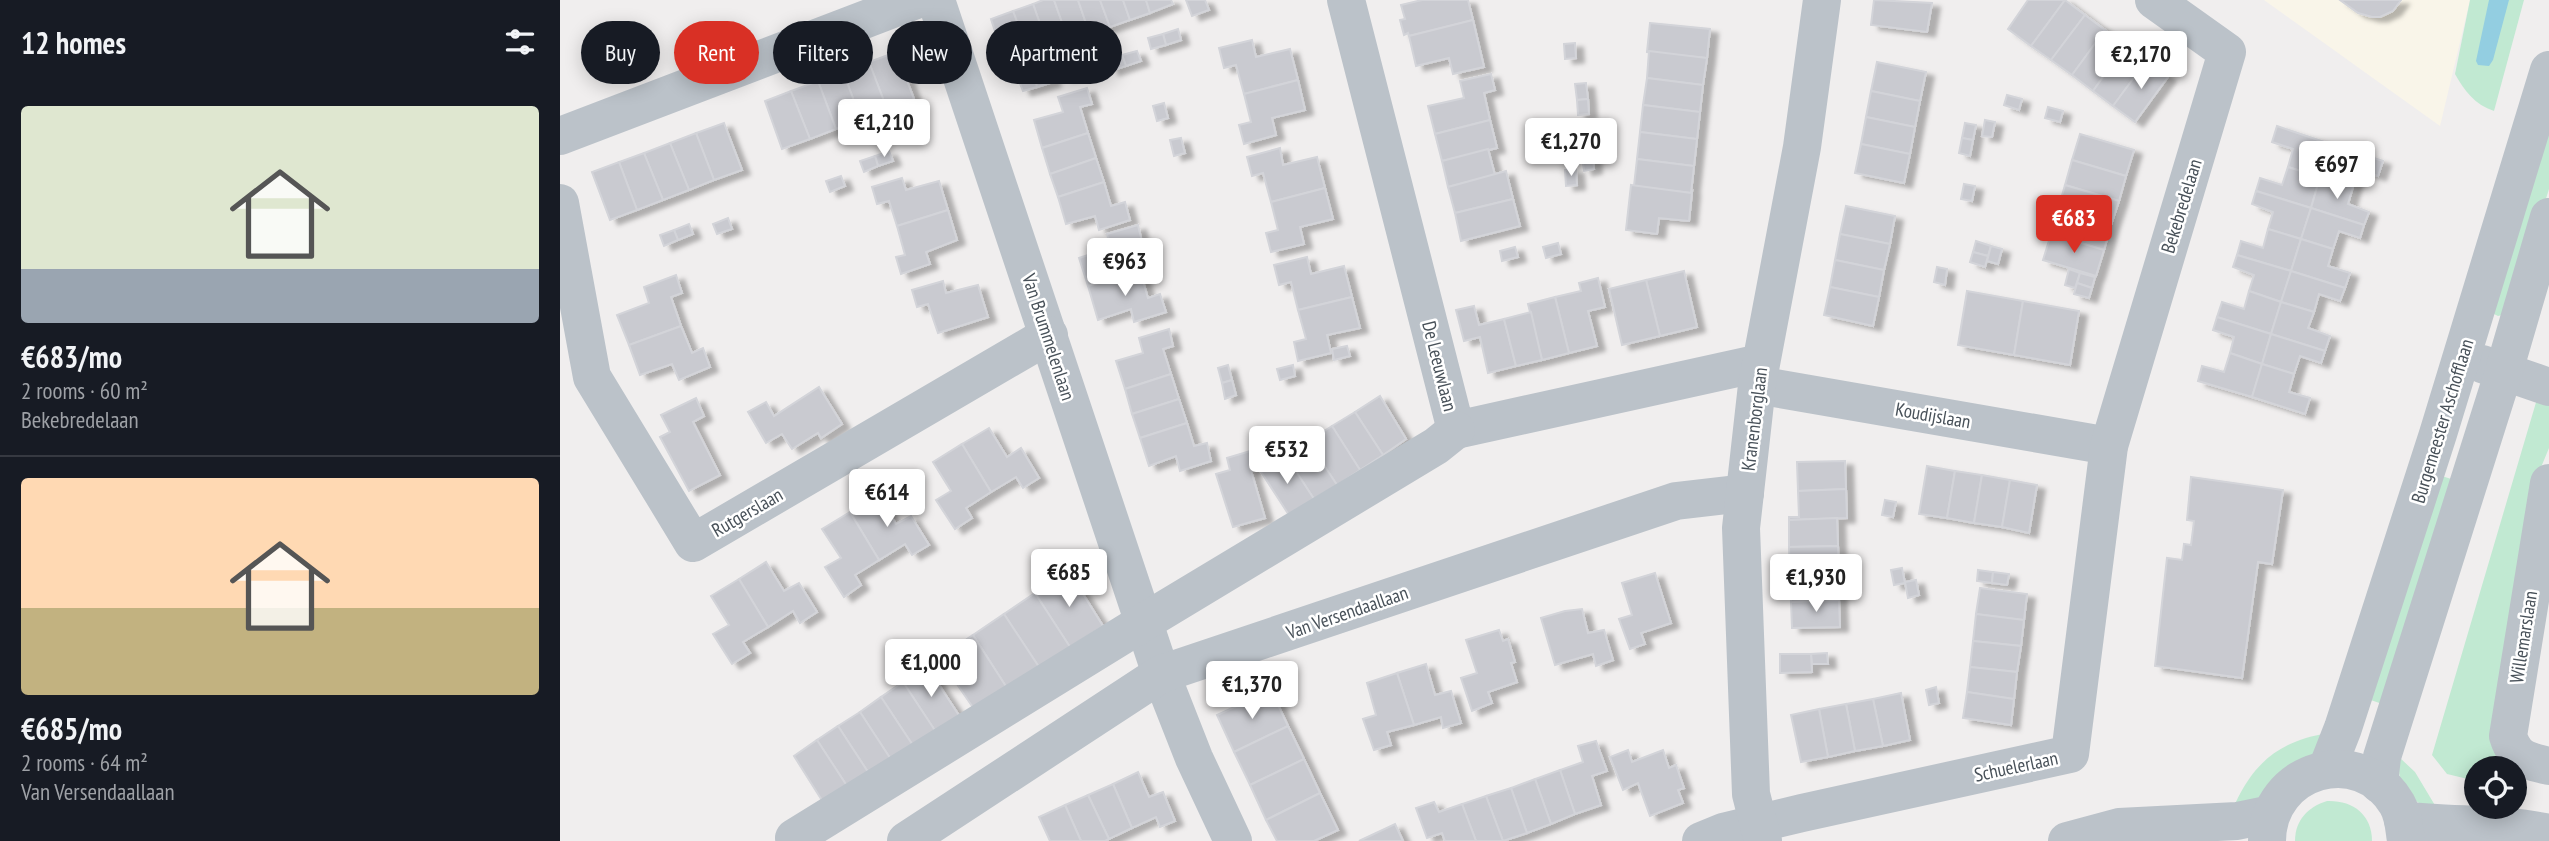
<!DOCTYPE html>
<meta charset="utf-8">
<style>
body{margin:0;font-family:"PT Sans Narrow",sans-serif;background:#20242c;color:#f1f3f6;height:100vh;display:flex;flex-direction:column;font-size:26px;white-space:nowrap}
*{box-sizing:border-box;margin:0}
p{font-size:23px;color:#9ea1a6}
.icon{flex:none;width:38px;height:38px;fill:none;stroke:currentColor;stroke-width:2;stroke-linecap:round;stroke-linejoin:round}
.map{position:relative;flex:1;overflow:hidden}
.side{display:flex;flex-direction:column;background:#171b24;width:560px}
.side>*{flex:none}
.guide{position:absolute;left:21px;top:21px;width:665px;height:63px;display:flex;gap:14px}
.fabs{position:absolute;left:1904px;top:756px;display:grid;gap:14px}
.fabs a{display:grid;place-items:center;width:63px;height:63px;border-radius:50%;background:#171b24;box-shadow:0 4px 18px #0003;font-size:35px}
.price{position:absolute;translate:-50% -60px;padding:0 16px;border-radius:7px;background:#fff;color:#222;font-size:23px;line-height:46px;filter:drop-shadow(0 2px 4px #0008)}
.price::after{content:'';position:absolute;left:50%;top:42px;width:21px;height:16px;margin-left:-10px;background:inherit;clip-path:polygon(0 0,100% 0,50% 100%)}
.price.current{background:#d93025;color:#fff}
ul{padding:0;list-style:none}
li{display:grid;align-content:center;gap:14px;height:371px;padding:0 21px}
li+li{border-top:2px solid #363941}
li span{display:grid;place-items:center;height:217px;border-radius:7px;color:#555}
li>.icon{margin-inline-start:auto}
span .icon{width:126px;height:126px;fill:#fffc;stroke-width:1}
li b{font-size:30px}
h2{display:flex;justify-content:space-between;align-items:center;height:84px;padding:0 21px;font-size:30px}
.pill{padding:0 24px;border-radius:32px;background:#171b24;box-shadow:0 4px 18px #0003;font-size:24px;line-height:63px}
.pill.current{background:#d93025;color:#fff}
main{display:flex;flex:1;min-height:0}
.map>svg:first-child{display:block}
.commercial{fill:#f9f5e9}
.green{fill:#c1e9d2}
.water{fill:#93cee1}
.building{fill:#c9cad0;stroke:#d3d4d9;stroke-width:2;filter:url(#shadow)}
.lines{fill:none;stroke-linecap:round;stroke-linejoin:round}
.minor{stroke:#bbc2c9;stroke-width:38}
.labels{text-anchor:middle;stroke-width:5;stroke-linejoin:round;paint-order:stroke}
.street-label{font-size:19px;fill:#485159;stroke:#fff}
</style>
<main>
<section class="side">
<h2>12 homes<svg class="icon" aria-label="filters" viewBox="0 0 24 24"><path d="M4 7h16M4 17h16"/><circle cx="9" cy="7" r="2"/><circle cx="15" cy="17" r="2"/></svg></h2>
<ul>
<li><span style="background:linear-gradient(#dfe7d0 75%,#9aa5b1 0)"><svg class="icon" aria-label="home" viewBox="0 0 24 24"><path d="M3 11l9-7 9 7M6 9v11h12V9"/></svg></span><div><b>€683/mo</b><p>2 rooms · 60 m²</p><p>Bekebredelaan</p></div></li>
<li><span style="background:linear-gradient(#ffd9b3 60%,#c2b280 0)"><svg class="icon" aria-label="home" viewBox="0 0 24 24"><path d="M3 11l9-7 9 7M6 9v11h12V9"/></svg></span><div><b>€685/mo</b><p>2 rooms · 64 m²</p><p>Van Versendaallaan</p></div></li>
</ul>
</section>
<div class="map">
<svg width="1989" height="841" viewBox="0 0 1989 841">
<defs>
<filter id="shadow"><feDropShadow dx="8" dy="4.5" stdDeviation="2" flood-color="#0004"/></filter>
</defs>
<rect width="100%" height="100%" fill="#f0eeee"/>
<path class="commercial" d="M1704,0H1910L1880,126Z"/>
<g class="green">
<path d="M1910,0H1964L1934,111C1915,105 1904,90 1895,74Z"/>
<path d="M1989,103V189L1950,313L1938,316L1930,312Z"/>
<path d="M1977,399L1989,406V448L1977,477L1948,768H1916V781L1887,774L1872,755Z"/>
<path d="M1875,474L1898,481L1828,706L1805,698Z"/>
<path d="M1769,733L1761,751L1695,800L1675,804C1695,760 1723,740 1769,733Z"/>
<path d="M1840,758L1855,772L1876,807L1868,810C1846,793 1836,789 1840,758Z"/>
<path d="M1767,801C1792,800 1812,814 1812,841H1735C1735,820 1748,807 1767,801Z"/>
</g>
<path class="water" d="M1929,0H1949L1933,60L1929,66L1918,65L1916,61Z"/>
<g class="building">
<path d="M483,0H494L509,42L489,49L473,4Z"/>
<path d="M494,0H518L530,35L509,42Z"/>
<path d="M518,0H540L550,27L530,35Z"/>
<path d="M540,0H563L570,20L550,27Z"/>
<path d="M563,0H586L590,13L570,20Z"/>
<path d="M586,0H611L613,4L590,13Z"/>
<path d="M626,0H645L649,10L632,16Z"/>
<path d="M862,0H908L913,20L849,36L848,33L844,35L840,20L845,19L841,5Z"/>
<path d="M1314,0L1372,3L1367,32L1311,25Z"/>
<path d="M1468,0H1505L1471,46L1448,29Z"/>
<path d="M1505,0L1525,15L1491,60L1471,46Z"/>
<path d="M1780,0H1841L1833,11L1820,17H1812L1798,13Z"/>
<path d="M473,4L489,49L470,57L453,11Z"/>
<path d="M453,11L470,57L446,65L431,19Z"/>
<path d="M1525,15L1545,30L1512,75L1491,60Z"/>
<path d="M913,20L924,67L893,74L889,58L856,66L849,36Z"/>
<path d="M1090,23L1150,29L1147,58L1087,52Z"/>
<path d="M618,29L621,40L606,45L603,34Z"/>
<path d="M1545,30L1566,45L1533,91L1512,75Z"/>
<path d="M603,34L606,45L591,49L588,38Z"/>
<path d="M692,40L696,57L730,49L738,80L684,94L676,65L664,68L659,48Z"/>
<path d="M1015,43L1016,58L1005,59L1004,44Z"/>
<path d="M1566,45L1587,60L1553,106L1533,91Z"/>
<path d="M577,51L581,61L566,66L562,55Z"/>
<path d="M1089,51L1147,58L1143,85L1087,78Z"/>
<path d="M336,52L354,99L327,109L309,62Z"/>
<path d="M562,55L566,66L551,71L548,60Z"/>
<path d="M532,57L536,67L520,72L517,62Z"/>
<path d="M1587,60L1608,77L1575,122L1553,106Z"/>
<path d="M309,62L327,109L301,119L283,72Z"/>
<path d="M517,62L520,72L506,77L502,67Z"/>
<path d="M1317,62L1366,72L1360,101L1311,91Z"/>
<path d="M489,71L493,82L477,87L474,76Z"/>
<path d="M283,72L301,119L276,129L258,81Z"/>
<path d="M931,74L935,90L924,93L930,120L875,134L868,106L904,98L900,81Z"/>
<path d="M474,76L477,87L463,91L459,81Z"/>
<path d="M1087,78L1143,85L1140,112L1083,105Z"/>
<path d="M738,80L745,110L712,118L716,135L684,144L679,125L691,122L684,94Z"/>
<path d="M258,81L276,129L250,139L231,91Z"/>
<path d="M1026,83L1028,99L1017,100L1015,84Z"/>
<path d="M527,88L532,104L520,107L528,133L482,148L474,120L503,112L498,97Z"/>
<path d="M231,91L250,139L222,149L205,101Z"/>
<path d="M1311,91L1360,101L1355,127L1306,117Z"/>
<path d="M1447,95L1462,99L1459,110L1444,105Z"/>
<path d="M1028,99L1029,114L1018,115L1017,100Z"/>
<path d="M604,103L608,118L597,121L593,106Z"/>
<path d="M1083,105L1140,112L1137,139L1080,132Z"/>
<path d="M1488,107L1503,111L1500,122L1485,118Z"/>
<path d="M1306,117L1355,127L1350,154L1301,144Z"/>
<path d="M930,120L937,148L882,161L875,134Z"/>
<path d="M1425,120L1435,122L1432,137L1422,136Z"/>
<path d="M164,123L182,170L154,180L136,133Z"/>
<path d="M1405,123L1416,125L1413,140L1402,138Z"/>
<path d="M1717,126L1770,144L1760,177L1728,167L1733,149L1712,142Z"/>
<path d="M1012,130L1014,145L1003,147L1001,131Z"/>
<path d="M1080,132L1137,139L1134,166L1077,159Z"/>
<path d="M136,133L154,180L129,190L110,143Z"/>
<path d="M528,133L536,158L490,174L482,148Z"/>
<path d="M1520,134L1574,150L1566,176L1512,160Z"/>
<path d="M621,138L625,153L614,156L610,140Z"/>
<path d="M1402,138L1413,140L1410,156L1399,153Z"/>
<path d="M1031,139L1033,154L1022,155L1020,140Z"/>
<path d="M110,143L129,190L103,200L84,153Z"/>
<path d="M1301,144L1350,154L1344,183L1295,173Z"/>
<path d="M1770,144L1823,161L1818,176L1798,169L1793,187L1760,177Z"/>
<path d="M720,148L723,165L757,157L765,188L711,202L703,173L692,176L687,157Z"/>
<path d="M928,149L935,175L888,187L882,161Z"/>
<path d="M329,151L333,161L318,166L315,156Z"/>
<path d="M84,153L103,200L77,210L59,162Z"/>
<path d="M1033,154L1034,169L1024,171L1022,155Z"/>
<path d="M315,156L318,166L304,172L300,161Z"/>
<path d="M536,158L544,182L498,197L490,174Z"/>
<path d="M1077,159L1134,166L1131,193L1074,186Z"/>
<path d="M1512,160L1566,176L1559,201L1505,185Z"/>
<path d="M59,162L77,210L50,220L32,172Z"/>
<path d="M1728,167L1760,177L1751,208L1696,191L1700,178L1722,185Z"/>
<path d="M1016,169L1017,185L1006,186L1005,170Z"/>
<path d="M946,171L953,199L895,213L888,187Z"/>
<path d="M281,176L285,186L270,192L266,181Z"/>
<path d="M1760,177L1793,187L1788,204L1809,212L1804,225L1751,208Z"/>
<path d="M342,178L346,190L379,181L388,210L337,226L329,201L317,204L312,187Z"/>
<path d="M544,182L551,206L565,202L570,220L539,230L535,216L506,224L498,197Z"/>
<path d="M1404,184L1415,186L1412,201L1401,199Z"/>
<path d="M1071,185L1131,193L1132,192L1129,221L1099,218L1097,234L1066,230Z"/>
<path d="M1505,185L1559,201L1551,225L1498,209Z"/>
<path d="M765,188L773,219L740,227L744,244L711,252L706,233L718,230L711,202Z"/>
<path d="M1696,191L1751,208L1741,239L1708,229L1713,212L1692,204Z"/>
<path d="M953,199L960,226L901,241L895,213Z"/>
<path d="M1286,206L1335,216L1330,244L1280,234Z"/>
<path d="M1751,208L1804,225L1800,238L1779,231L1773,249L1741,239Z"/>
<path d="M1498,209L1551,225L1544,250L1491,234Z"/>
<path d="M388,210L397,240L366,252L370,264L341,274L336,257L345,255L337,226Z"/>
<path d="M168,218L172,229L157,234L153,224Z"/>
<path d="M129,224L133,234L118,240L114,230Z"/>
<path d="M578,225L582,242L572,244L580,271L528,286L519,258L550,248L547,234Z"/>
<path d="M1708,229L1741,239L1731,271L1677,255L1681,241L1703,248Z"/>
<path d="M114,230L118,240L104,246L100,235Z"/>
<path d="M1280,234L1330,244L1324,270L1275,260Z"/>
<path d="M1491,234L1544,250L1536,276L1483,260Z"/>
<path d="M1741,239L1773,249L1768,266L1790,273L1785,288L1731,271Z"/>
<path d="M1416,241L1431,246L1428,256L1413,252Z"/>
<path d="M998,243L1001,254L986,258L983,247Z"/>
<path d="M1431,246L1442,249L1438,264L1427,261Z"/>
<path d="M955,247L958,257L942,261L940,251Z"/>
<path d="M1413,252L1428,256L1425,267L1410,262Z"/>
<path d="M1677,255L1731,271L1721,302L1689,291L1694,275L1673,267Z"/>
<path d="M747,257L751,274L784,266L792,297L738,310L731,282L719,285L714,265Z"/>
<path d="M1275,260L1324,270L1319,297L1270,287Z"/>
<path d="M1377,267L1387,269L1385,285L1374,282Z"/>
<path d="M1509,269L1520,273L1515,288L1505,285Z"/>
<path d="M580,271L588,298L600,294L606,312L574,322L571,309L538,320L528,286Z"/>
<path d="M1124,271L1137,327L1100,336L1086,280Z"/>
<path d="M1731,271L1785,288L1780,301L1759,294L1754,312L1721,302Z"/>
<path d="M1520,273L1535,277L1532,288L1517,283Z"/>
<path d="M116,275L122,293L111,297L121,326L69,345L57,315L89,303L84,287Z"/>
<path d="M1038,278L1045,307L1028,311L1037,346L1009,353L995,297L1021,291L1019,283Z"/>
<path d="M1086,280L1100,336L1062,345L1049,289Z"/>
<path d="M383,281L386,293L418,285L428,317L378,333L368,304L357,307L352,290Z"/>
<path d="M1517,283L1532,288L1529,298L1514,294Z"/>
<path d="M1270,287L1319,297L1313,326L1264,315Z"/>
<path d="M1407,291L1463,301L1454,355L1398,345Z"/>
<path d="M1689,291L1721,302L1711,334L1657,317L1662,302L1684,309Z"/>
<path d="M792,297L800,328L767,335L771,353L738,361L734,342L746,339L738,310Z"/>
<path d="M995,297L1009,353L982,360L968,304Z"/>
<path d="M1463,301L1519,311L1510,365L1454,355Z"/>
<path d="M1721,302L1754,312L1748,328L1770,336L1765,351L1711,334Z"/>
<path d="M914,306L919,325L944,319L956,366L928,373L920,337L904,341L896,310Z"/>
<path d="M971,312L982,360L956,366L944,319Z"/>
<path d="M1657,317L1711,334L1702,364L1670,353L1674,337L1653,330Z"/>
<path d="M121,326L132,353L143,348L150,367L119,380L112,364L80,375L69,345Z"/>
<path d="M609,329L613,346L603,349L611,374L565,389L556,361L583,353L579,338Z"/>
<path d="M1711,334L1765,351L1761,363L1740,356L1734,374L1702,364Z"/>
<path d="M787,346L790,356L774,360L772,349Z"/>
<path d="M1670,353L1702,364L1692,397L1638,381L1642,366L1664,372Z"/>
<path d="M1702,364L1734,374L1729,392L1750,398L1745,414L1692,397Z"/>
<path d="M668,365L672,380L662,383L658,368Z"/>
<path d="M733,365L735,376L720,380L717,369Z"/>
<path d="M611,374L619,399L572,414L565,389Z"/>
<path d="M672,380L676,395L665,399L662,383Z"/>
<path d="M259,387L282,424L261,438L258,433L232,449L222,434L206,443L188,412L206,402L214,416Z"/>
<path d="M820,396L846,439L823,455L795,412Z"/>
<path d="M136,398L144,416L133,422L160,475L129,491L100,437L110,432L101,415Z"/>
<path d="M619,399L627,423L580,438L572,414Z"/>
<path d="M795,412L823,455L800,470L772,426Z"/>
<path d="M627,423L634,446L647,443L651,461L620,471L616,456L589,466L580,438Z"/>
<path d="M772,426L800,470L777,485L748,441Z"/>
<path d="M429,428L447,457L461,448L479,478L463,488L456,477L431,492L402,444Z"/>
<path d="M748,441L777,485L754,499L726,456Z"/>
<path d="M402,444L431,492L406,508L412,518L395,529L376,500L391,491L373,462Z"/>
<path d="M697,449L701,464L690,467L705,518L673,527L656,474L670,470L667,458Z"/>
<path d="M726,456L754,499L729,515L701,472Z"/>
<path d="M1285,461L1286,489L1238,491L1237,462Z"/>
<path d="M1367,466L1395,471L1387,518L1359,514Z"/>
<path d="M1395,471L1422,475L1414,523L1387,518Z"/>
<path d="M1422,475L1450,480L1442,527L1414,523Z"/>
<path d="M1631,477L1723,490L1712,564L1698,562L1682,678L1595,666L1607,558L1622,560L1624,544L1631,545L1634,521L1627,520Z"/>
<path d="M1450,480L1477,485L1469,533L1442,527Z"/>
<path d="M1286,489L1287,518L1229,520V517H1239L1238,491Z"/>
<path d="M318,495L336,524L351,516L369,545L352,555L345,544L319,560L290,512Z"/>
<path d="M1325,500L1336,502L1333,517L1322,515Z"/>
<path d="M290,512L319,560L295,575L301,585L284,597L265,567L281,558L262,529Z"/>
<path d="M1277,518L1278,546L1229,547V520Z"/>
<path d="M1278,546L1279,573L1230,574L1229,547Z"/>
<path d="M206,562L224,591L239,583L257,612L240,623L233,611L208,627L179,579Z"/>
<path d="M1342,568L1345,583L1334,585L1331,570Z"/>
<path d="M508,570L543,626L510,647L475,593Z"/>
<path d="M1418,570L1433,572L1432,583L1417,581Z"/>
<path d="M1433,572L1449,574L1447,585L1432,583Z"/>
<path d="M1095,573L1111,623L1081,633L1085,644L1070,649L1059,619L1072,615L1062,583Z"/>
<path d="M1279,573V600L1231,602L1230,574Z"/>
<path d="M179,579L208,627L183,642L190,653L172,664L153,634L169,625L151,596Z"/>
<path d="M1356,580L1359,595L1348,598L1345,582Z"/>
<path d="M1420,588L1467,594L1464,620L1416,614Z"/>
<path d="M475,593L510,647L479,667L444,614Z"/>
<path d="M1279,600L1280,627L1232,628L1231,602Z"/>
<path d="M1022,609L1028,633L1044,630L1053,660L1036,666L1033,654L995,665L981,618L1005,611Z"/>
<path d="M444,614L479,667L447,688L413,635Z"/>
<path d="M1416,614L1464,620L1461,646L1413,641Z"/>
<path d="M939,630L943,641L948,639L955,662L951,663L957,682L928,692L932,703L912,711L901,678L917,673L906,640Z"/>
<path d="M413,635L447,688L414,709L379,658Z"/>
<path d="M1413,641L1461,646L1457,672L1410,667Z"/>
<path d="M1267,653L1268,664H1252L1251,654Z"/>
<path d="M1220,654H1251L1252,672L1220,673Z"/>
<path d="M866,664L875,695L891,691L901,723L883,728L881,717L854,725L837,673Z"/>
<path d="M366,665L400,717L376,732L343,682Z"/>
<path d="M1410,667L1457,672L1454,699L1407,692Z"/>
<path d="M837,673L854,725L827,732L831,745L814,750L803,719L816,715L807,683Z"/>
<path d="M343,682L376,732L354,747L321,697Z"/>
<path d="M1376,687L1379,703L1369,705L1366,690Z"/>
<path d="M711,690L728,726L674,752L657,715Z"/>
<path d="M1407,692L1454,699L1451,725L1403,718Z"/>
<path d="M1341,693L1350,740L1323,746L1313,699Z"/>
<path d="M321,697L354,747L332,761L300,712Z"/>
<path d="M1313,699L1323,746L1295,751L1286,704Z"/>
<path d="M1286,704L1295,751L1268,757L1259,709Z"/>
<path d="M1259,709L1268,757L1241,762L1231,715Z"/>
<path d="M300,712L332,761L310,775L278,726Z"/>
<path d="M278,726L310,775L289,789L257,740Z"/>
<path d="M728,726L744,759L690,785L674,752Z"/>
<path d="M257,740L289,789L265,805L234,756Z"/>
<path d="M1036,741L1047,771L1032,776L1041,805L1015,814L1000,770L1023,762L1018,746Z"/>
<path d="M1068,750L1072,762L1103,750L1109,768L1116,765L1124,788L1118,790L1123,803L1090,816L1078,783L1063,790L1050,757Z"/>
<path d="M744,759L760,793L706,820L690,785Z"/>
<path d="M1000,770L1015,814L991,824L975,779Z"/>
<path d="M578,772L589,797L603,792L615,821L600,827L596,817L572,828L553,784Z"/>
<path d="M975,779L991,824L967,833L951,788Z"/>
<path d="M553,784L572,828L549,839L528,795Z"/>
<path d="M951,788L967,833L943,841L926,796Z"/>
<path d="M760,793L778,830L754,841H717L706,820Z"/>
<path d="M528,795L549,839L545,841H521L505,805Z"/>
<path d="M926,796L943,841H916L902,804Z"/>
<path d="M874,802L879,812L902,804L916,841H885L882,833L867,838L856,808Z"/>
<path d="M505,805L521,841H490L479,817Z"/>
<path d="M835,824L843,841H799Z"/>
</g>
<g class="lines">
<g class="minor">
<path d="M376,0L601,674L634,758L673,841"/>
<path d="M786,0L896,430L1200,363"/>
<path d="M0,136L356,0"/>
<path d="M0,203L32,377L133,543L489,335"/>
<path d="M1922,364L1989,387"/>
<path d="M1197,385L1549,446"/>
<path d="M1989,483L1948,736C1955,759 1967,761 1989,766"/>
<path d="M1767,769L1783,728L1878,434L1989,70"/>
<path d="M1819,784L1822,757L1944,371L1989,217"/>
<path d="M1843,820C1891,826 1944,823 1989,833"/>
<path d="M234,838L584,622L876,446L896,430"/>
<path d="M346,841L601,674L1116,501L1185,493"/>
<path d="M1141,841L1163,832L1242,813L1510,754L1549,446L1667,52L1594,0"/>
<path d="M1203,841L1191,794L1181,528L1197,385L1242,147L1262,0"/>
<path d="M1507,841L1559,827L1677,821L1711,814"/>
<path d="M1707,841C1707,769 1800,741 1837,804C1844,816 1844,828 1846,841"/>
</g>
</g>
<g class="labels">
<g class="street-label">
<text transform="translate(1621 206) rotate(-73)" y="7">Bekebredelaan</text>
<text transform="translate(489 337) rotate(72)" y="7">Van Brummelenlaan</text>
<text transform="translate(880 366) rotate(76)" y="7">De Leeuwlaan</text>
<text transform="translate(1373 415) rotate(10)" y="7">Koudijslaan</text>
<text transform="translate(1194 419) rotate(-83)" y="7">Kranenborglaan</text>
<text transform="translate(1882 421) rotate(-73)" y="7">Burgemeester Aschofflaan</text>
<text transform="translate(187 512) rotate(-30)" y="7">Rutgerslaan</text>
<text transform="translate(787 612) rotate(-19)" y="7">Van Versendaallaan</text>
<text transform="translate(1963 637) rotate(-81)" y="7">Willemarslaan</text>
<text transform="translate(1456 766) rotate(-12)" y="7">Schuelerlaan</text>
</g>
</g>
</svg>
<div class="fabs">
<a><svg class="icon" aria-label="locate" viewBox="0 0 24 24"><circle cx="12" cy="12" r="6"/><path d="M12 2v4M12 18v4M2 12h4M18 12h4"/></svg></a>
</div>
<b class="price" style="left:1581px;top:91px">€2,170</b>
<b class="price" style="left:324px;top:159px">€1,210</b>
<b class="price" style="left:1011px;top:178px">€1,270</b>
<b class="price" style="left:1777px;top:201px">€697</b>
<b class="price current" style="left:1514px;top:255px">€683</b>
<b class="price" style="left:565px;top:298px">€963</b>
<b class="price" style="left:727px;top:486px">€532</b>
<b class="price" style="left:327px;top:529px">€614</b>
<b class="price" style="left:509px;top:609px">€685</b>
<b class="price" style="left:1256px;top:614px">€1,930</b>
<b class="price" style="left:371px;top:699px">€1,000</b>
<b class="price" style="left:692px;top:721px">€1,370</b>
<div class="guide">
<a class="pill">Buy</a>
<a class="pill current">Rent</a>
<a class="pill">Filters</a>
<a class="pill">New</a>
<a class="pill">Apartment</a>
</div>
</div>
</main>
